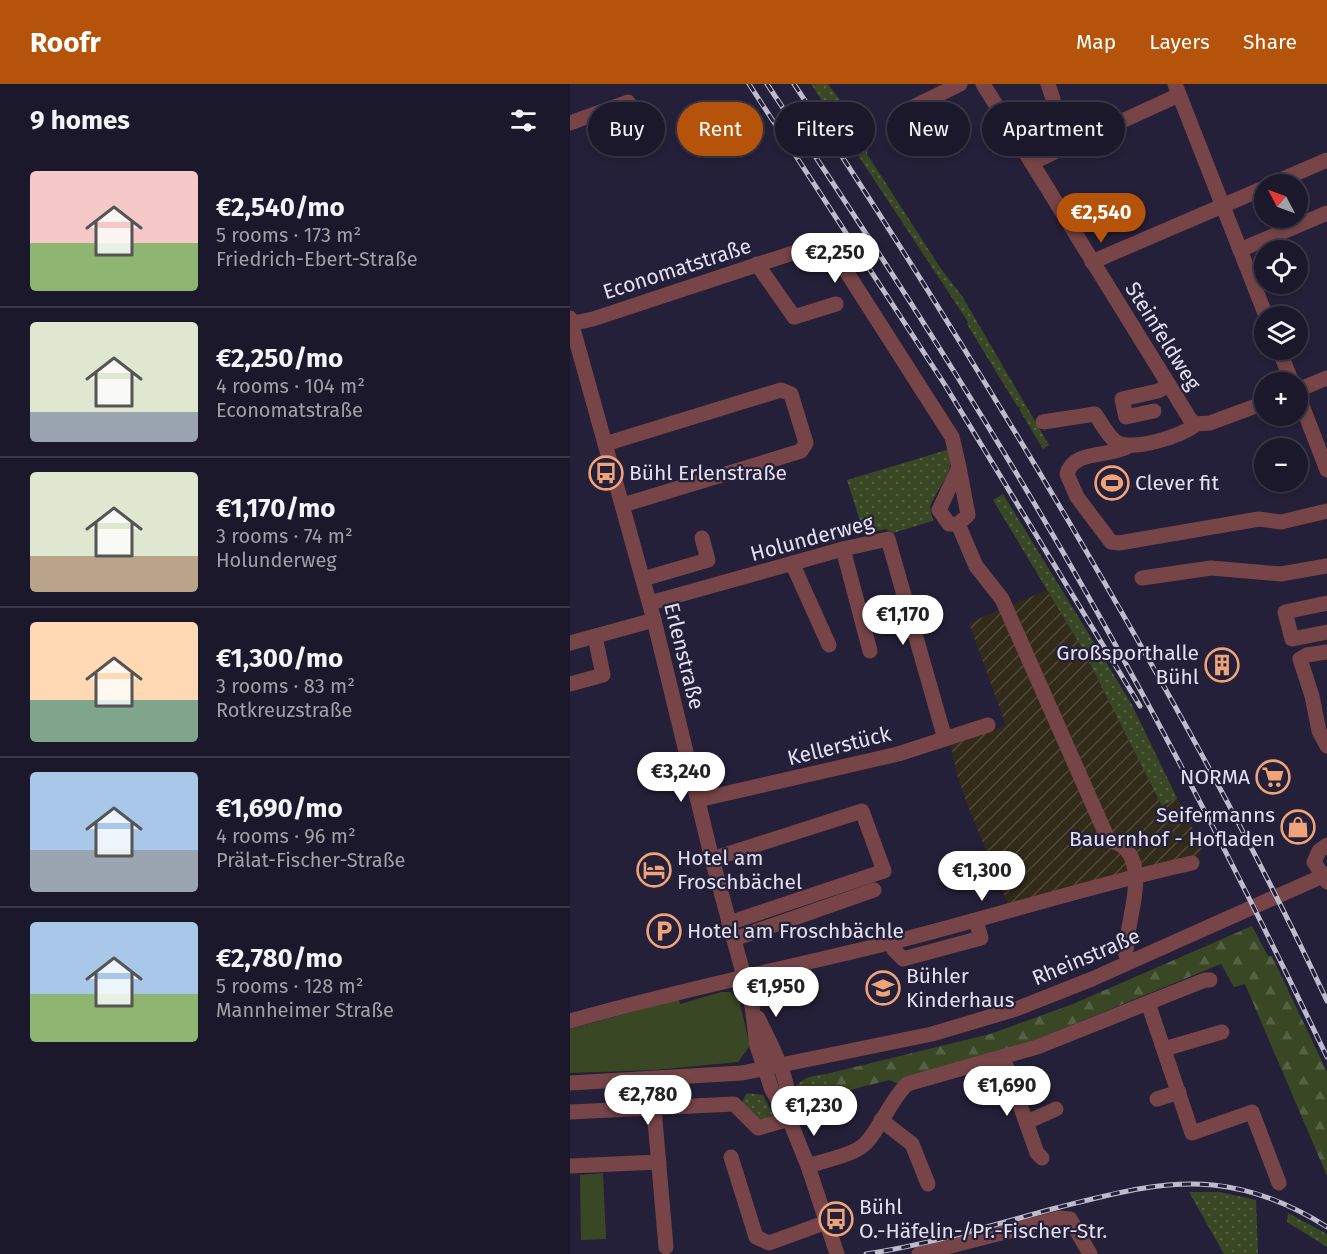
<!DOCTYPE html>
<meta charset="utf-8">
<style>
body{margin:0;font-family:"Fira Sans",sans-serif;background:#292537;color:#f1f3f6;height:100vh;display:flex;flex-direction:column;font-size:22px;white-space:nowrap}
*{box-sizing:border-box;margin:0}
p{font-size:20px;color:#a0a0a9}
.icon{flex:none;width:33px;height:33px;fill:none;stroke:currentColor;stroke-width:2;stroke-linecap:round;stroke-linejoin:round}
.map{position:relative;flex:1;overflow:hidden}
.sheet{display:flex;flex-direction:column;background:#1c182b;width:570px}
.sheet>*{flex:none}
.guide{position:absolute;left:18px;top:18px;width:570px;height:54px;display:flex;gap:12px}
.needle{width:39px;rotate:311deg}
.tools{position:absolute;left:684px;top:90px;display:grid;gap:12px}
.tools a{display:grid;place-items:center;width:54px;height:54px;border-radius:50%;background:#1c182b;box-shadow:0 3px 9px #0003,0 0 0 2px #3a3747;font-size:30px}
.price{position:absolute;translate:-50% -51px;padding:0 14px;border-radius:21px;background:#fff;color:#222;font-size:20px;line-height:39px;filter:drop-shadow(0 2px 3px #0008)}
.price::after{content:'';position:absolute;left:50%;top:36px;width:18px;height:14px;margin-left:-9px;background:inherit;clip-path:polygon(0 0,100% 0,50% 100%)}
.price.on{background:#b45309;color:#fff}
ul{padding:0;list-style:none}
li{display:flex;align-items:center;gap:18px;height:150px;padding:0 30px}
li+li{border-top:2px solid #3a3747}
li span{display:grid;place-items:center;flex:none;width:168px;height:120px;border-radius:6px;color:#555}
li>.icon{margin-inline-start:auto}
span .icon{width:72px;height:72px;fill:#fffc;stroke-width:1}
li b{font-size:26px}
h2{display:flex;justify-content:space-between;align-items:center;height:72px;padding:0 30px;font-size:26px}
.pill{padding:0 21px;border-radius:27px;background:#1c182b;box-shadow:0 3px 9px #0003,0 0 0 2px #3a3747;font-size:21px;line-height:54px}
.pill.on{background:#b45309;color:#fff}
header{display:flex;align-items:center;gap:36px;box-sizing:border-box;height:84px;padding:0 30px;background:#b45309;color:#fff}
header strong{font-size:28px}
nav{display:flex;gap:33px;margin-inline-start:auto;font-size:21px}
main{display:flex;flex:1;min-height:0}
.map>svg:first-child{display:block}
.industrial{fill:url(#industrial-furrows)}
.grass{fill:url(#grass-dots)}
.forest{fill:url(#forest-firs)}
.green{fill:#394724}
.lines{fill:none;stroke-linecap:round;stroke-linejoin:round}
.minor{stroke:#774548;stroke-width:15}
.rail-casing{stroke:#bebbcd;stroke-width:5}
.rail{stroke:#252039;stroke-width:3;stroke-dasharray:9;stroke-linecap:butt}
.labels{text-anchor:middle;stroke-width:4.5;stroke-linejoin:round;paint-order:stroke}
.street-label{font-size:21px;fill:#e2e0f0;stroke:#252039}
.poi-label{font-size:21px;fill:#e2e0f0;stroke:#252039;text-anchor:start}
</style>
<header>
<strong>Roofr</strong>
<nav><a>Map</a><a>Layers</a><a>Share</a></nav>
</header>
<main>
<section class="sheet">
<h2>9 homes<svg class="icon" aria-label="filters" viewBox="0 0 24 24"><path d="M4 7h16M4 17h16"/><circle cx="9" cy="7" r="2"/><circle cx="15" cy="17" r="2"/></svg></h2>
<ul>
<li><span style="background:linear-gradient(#f6c9c9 60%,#8fb573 0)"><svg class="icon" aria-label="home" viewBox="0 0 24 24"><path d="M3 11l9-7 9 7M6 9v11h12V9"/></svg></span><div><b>€2,540/mo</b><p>5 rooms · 173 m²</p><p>Friedrich-Ebert-Straße</p></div></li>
<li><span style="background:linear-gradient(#dfe7d0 75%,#9aa5b1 0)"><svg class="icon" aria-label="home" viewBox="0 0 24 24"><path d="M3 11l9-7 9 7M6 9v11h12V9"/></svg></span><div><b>€2,250/mo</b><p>4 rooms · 104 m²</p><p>Economatstraße</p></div></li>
<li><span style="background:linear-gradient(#dfe7d0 70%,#b9a48a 0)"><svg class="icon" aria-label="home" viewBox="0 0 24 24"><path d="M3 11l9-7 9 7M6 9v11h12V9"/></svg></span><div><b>€1,170/mo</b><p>3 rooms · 74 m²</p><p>Holunderweg</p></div></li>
<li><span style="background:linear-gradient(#ffd9b3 65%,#7fa58c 0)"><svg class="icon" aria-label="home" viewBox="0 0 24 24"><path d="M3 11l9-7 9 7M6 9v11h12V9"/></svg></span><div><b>€1,300/mo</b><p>3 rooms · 83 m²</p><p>Rotkreuzstraße</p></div></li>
<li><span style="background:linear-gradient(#a9c7e8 65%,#9aa5b1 0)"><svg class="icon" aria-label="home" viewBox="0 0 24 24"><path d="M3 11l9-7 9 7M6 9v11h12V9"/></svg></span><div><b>€1,690/mo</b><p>4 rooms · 96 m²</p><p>Prälat-Fischer-Straße</p></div></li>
<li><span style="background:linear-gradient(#a9c7e8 60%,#8fb573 0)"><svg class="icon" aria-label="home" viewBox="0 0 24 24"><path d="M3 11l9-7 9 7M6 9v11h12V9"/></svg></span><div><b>€2,780/mo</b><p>5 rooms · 128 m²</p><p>Mannheimer Straße</p></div></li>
</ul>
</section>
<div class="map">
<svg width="757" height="1170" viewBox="0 0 757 1170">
<defs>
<pattern id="industrial-furrows" width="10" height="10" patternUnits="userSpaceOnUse" patternTransform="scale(1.5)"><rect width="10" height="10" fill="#322b1a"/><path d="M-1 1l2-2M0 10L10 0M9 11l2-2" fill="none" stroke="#4f493c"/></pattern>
<pattern id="grass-dots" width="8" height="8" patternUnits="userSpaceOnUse" patternTransform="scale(1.5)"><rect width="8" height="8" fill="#394724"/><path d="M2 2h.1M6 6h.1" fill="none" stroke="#556144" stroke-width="1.8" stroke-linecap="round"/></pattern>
<pattern id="forest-firs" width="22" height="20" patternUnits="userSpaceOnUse" patternTransform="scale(1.5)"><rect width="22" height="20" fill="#394724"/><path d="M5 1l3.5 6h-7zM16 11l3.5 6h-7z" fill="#556144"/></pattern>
</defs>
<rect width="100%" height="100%" fill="#252039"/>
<path class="industrial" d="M477,506L512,564L592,721L607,714L633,764L626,774L438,820L397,720L387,691L380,658L436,642L399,539Z"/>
<g class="grass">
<path d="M241,0H258L299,56L297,70L371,185L392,212L479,361L473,365L449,325L451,324L447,322L397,240L398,238Z"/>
<path d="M380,365C385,390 368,401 360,423L363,437L323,449L316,445L294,450L277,396Z"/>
<path d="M433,410L561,619L607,714L592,722L512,564L423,416Z"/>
<path d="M256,990L261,1011L229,1021L225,1005C232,992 244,992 256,990Z"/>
<path d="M177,1009L193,1011L205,1034L187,1037L172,1018Z"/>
<path d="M619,1108H650L686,1116L688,1170H654Z"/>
<path d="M718,1129L757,1150V1163L717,1138Z"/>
</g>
<path class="forest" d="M682,842L698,872H702L757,988V1092L675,900L664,903L651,880L467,955L331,1001L319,996L261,1011L256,990L420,950L503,920Z"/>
<g class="green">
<path d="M151,908H160L169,916L180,962L168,978L85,986L0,989V945L109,915L110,920Z"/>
<path d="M33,1089L36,1155L11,1156L10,1091Z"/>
</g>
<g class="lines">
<g class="minor">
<path d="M413,0L620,335L626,340"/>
<path d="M605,0L696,232"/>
<path d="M339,25L390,0"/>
<path d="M0,39L58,18"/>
<path d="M541,42L609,11"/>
<path d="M444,48L480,31L483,15L478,0"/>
<path d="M462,79L511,55"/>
<path d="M701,100L757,76"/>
<path d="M670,166L757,129"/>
<path d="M522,178L694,104"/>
<path d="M187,180L224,233L266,220"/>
<path d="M0,234L84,536L142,775L182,922L187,962L202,1006L219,1035L238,1082L267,1170"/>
<path d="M0,240L23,235L244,162L259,166L267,173L382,353L389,383L369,426L379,440H388L398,431L389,383"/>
<path d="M709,266L722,298"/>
<path d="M728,306L757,294"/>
<path d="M728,311L757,386"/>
<path d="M584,327L556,333L552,315L588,307L599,301"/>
<path d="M473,338L525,330C531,338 537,351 545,357C559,369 614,352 626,340"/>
<path d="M626,340L640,339L694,319"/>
<path d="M35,360L211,306L221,310L236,359L231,367L53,421"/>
<path d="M559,362C540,374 504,365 497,390L507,413L541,458L549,459L689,435L711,438L757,427"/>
<path d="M388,440L406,482L432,515L538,755C543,758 551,760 555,764C579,789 555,839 556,871"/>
<path d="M273,465L300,567"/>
<path d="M222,479L259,561"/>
<path d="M572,494L641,484L711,490L757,482"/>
<path d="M73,495L138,476L132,454"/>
<path d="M80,519L273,465L318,455L375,655"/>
<path d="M757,519L715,528L722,555L757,548"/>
<path d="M0,559L84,536"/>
<path d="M757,568L737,571L730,575L742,612L749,647L757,662"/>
<path d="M0,600L33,591L25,552"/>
<path d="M128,716L328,670L418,641"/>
<path d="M757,761L749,767L744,778L757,798"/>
<path d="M142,775L292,727L314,787L159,839"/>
<path d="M164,855L304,806"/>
<path d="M321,858L324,866L333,875L411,854L406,837"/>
<path d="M578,919L622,1049L682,1028L709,1099"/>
<path d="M188,934C202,963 224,1002 219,1035"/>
<path d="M0,937C108,906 218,884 327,857C426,832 523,801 622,779"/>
<path d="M594,965L652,948"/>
<path d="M433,973L467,1069L472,1074"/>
<path d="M0,999L172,989L362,950L446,925L522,895L757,790"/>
<path d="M587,1015L609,1008"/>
<path d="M84,1025L96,1163"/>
<path d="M0,1028L164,1020L188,1044L219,1035"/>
<path d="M311,1036L342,1060L358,1100"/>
<path d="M457,1038L486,1025"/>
<path d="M161,1073L186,1153L199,1159L257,1138"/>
<path d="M0,1082L89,1078"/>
<path d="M238,1082C255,1076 283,1072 296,1059C312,1041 320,1017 337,1000L467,963L635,896H640"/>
<path d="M349,1170L490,1134L500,1135L520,1170"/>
</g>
<defs>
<g id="rail">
<path d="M179,0L375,301L570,622"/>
<path d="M197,0C326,192 451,387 562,591C631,716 695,844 757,973"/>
<path d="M224,0C320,143 411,290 499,438C591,594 680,752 757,917"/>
<path d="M296,1170C361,1160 423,1141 486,1124C538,1111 589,1096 643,1101C684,1105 722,1121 757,1143"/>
</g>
</defs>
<use href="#rail" class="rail-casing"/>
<use href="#rail" class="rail"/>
</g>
<defs>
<symbol id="bus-ring" viewBox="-11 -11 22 22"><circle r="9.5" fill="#252039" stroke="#efa378" stroke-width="1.5"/><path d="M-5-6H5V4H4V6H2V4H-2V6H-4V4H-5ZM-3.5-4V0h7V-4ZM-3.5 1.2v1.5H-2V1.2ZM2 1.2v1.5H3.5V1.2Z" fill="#efa378"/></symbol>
<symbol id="stadium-ring" viewBox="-11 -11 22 22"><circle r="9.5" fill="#252039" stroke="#efa378" stroke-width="1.5"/><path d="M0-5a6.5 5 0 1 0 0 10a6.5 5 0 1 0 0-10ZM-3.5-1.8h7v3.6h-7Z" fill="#efa378"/></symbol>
<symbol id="building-ring" viewBox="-11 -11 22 22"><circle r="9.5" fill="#252039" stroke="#efa378" stroke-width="1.5"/><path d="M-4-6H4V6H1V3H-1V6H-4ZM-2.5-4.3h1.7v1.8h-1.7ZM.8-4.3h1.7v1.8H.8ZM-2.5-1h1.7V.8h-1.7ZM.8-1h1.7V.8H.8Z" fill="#efa378"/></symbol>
<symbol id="supermarket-ring" viewBox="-11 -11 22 22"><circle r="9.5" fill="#252039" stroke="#efa378" stroke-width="1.5"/><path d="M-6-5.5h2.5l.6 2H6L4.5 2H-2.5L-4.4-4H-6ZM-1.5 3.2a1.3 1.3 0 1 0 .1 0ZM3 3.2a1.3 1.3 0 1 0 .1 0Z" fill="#efa378"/></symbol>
<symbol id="shop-ring" viewBox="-11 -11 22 22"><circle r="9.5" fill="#252039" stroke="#efa378" stroke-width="1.5"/><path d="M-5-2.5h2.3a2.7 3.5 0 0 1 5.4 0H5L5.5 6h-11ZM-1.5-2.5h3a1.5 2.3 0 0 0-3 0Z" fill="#efa378"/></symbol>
<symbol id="hotel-ring" viewBox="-11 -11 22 22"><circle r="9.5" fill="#252039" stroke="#efa378" stroke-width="1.5"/><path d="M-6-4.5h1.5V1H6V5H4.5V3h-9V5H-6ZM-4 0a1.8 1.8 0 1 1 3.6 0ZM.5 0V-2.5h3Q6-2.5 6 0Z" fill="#efa378"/></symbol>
<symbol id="parking-ring" viewBox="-11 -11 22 22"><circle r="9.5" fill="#252039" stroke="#efa378" stroke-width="1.5"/><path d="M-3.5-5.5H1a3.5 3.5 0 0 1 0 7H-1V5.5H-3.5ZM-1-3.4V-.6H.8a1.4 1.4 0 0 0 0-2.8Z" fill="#efa378"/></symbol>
<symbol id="school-ring" viewBox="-11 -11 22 22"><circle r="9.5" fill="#252039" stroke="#efa378" stroke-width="1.5"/><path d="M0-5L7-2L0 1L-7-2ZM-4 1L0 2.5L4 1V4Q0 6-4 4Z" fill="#efa378"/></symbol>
</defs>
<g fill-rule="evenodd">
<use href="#bus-ring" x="17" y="370" width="38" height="38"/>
<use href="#stadium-ring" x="523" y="380" width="38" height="38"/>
<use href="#building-ring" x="633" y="562" width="38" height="38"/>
<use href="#supermarket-ring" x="684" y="674" width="38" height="38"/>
<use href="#shop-ring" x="709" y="724" width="38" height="38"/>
<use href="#hotel-ring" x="65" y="767" width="38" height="38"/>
<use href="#parking-ring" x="75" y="828" width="38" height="38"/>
<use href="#school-ring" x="294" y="885" width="38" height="38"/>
<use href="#bus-ring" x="247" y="1116" width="38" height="38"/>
</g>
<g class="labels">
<g class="street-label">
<text transform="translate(107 185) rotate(-18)" y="7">Economatstraße</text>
<text transform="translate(593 252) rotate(58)" y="7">Steinfeldweg</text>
<text transform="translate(242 454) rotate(-15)" y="7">Holunderweg</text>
<text transform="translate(114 572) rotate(76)" y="7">Erlenstraße</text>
<text transform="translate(269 662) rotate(-14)" y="7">Kellerstück</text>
<text transform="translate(516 873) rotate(-23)" y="7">Rheinstraße</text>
</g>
<g class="poi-label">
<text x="59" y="396">Bühl Erlenstraße</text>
<text x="565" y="406">Clever fit</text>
<text x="629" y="576" text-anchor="end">Großsporthalle<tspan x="629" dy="24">Bühl</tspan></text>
<text x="680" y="700" text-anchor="end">NORMA</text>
<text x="705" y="738" text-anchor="end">Seifermanns<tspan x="705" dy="24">Bauernhof - Hofladen</tspan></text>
<text x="107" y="781">Hotel am<tspan x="107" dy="24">Froschbächel</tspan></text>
<text x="117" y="854">Hotel am Froschbächle</text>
<text x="336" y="899">Bühler<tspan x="336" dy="24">Kinderhaus</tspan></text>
<text x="289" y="1130">Bühl<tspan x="289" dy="24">O.-Häfelin-/Pr.-Fischer-Str.</tspan></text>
</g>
</g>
</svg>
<div class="tools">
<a><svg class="needle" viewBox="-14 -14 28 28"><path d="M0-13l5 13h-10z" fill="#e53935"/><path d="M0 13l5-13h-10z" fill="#a0a0a9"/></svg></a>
<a><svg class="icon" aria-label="locate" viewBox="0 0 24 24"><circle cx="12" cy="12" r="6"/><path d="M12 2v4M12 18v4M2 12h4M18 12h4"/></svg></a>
<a><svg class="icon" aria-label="layers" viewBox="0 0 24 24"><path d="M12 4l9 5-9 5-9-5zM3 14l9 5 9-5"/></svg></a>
<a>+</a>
<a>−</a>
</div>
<b class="price on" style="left:531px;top:160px">€2,540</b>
<b class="price" style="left:265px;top:200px">€2,250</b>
<b class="price" style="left:333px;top:562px">€1,170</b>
<b class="price" style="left:111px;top:719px">€3,240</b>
<b class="price" style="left:412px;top:818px">€1,300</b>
<b class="price" style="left:206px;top:934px">€1,950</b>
<b class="price" style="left:437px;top:1033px">€1,690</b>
<b class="price" style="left:78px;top:1042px">€2,780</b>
<b class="price" style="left:244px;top:1053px">€1,230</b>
<div class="guide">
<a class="pill">Buy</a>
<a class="pill on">Rent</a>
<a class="pill">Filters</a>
<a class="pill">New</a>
<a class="pill">Apartment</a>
</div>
</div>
</main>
